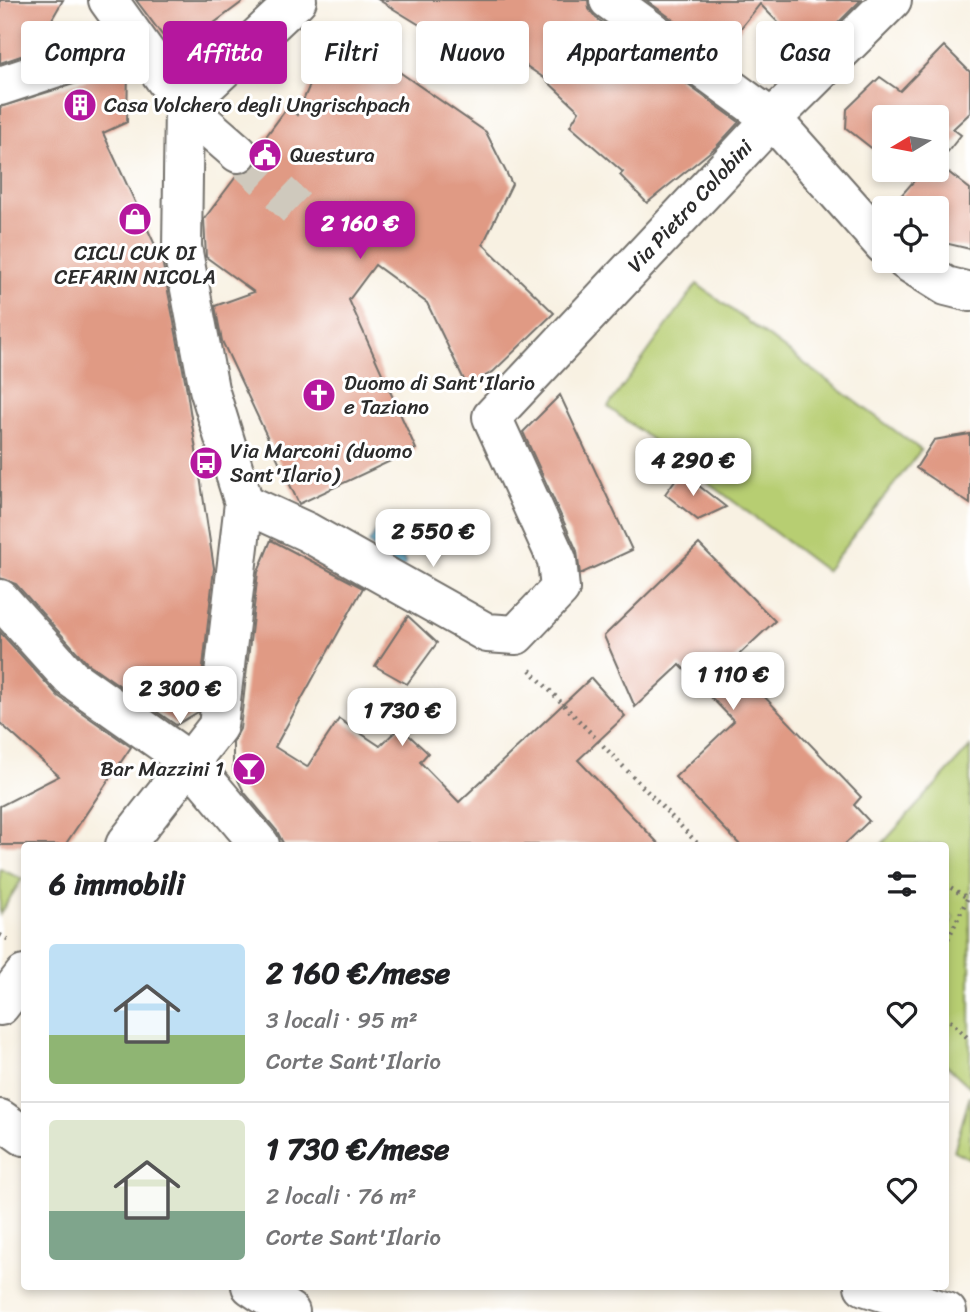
<!DOCTYPE html>
<html lang="it">
<meta charset="utf-8">
<style>
body{margin:0;font-family:Sriracha,sans-serif;background:#f2f2f2;color:#202124;height:100vh;display:flex;flex-direction:column;font-size:26px;white-space:nowrap}
*{box-sizing:border-box;margin:0}
p{font-size:23px;color:#757577}
.icon{flex:none;width:38px;height:38px;fill:none;stroke:currentColor;stroke-width:2;stroke-linecap:round;stroke-linejoin:round}
.map{position:relative;flex:1;overflow:hidden}
.drawer{position:absolute;left:21px;top:842px;width:928px;height:448px;display:flex;flex-direction:column;background:#fff;border-radius:7px;box-shadow:0 4px 10px #0003}
.drawer>*{flex:none}
.hud{position:absolute;left:21px;top:21px;width:929px;height:63px;display:flex;gap:14px}
.needle{width:46px;rotate:260deg}
.fabs{position:absolute;left:872px;top:105px;display:grid;gap:14px}
.fabs a{display:grid;place-items:center;width:77px;height:77px;border-radius:7px;background:#fff;box-shadow:0 4px 10px #0003;font-size:35px}
.price{position:absolute;translate:-50% -60px;padding:0 16px;border-radius:14px;background:#fff;color:#222;font-size:23px;line-height:46px;filter:drop-shadow(0 2px 4px #0008)}
.price::after{content:'';position:absolute;left:50%;top:42px;width:21px;height:16px;margin-left:-10px;background:inherit;clip-path:polygon(0 0,100% 0,50% 100%)}
.price.on{background:#b5179e;color:#fff}
ul{padding:0;list-style:none}
li{display:flex;align-items:center;gap:21px;height:175px;padding:0 28px}
li+li{border-top:2px solid #e0e0e0}
li span{display:grid;place-items:center;flex:none;width:196px;height:140px;border-radius:7px;color:#555}
li>.icon{margin-inline-start:auto}
span .icon{width:84px;height:84px;fill:#fffc;stroke-width:1}
li b{font-size:30px}
h2{display:flex;justify-content:space-between;align-items:center;height:84px;padding:0 28px;font-size:30px}
.tag{padding:0 24px;border-radius:7px;background:#fff;box-shadow:0 4px 10px #0003;font-size:24px;line-height:63px}
.tag.on{background:#b5179e;color:#fff}
.map>svg:first-child{display:block}
.green{fill:#b7ce72;stroke:#717c4e;stroke-width:2}
.water{fill:#5bb6d9;stroke:#437082;stroke-width:2}
.building{fill:#e09a84}
.lines{fill:none;stroke-linecap:round;stroke-linejoin:round}
.minor-tunnel{stroke:#cfc9bd;stroke-width:38;stroke-dasharray:38 19;stroke-linecap:butt}
.minor-casing{stroke:#73706b;stroke-width:42}
.major-casing{stroke:#73706b;stroke-width:42}
.path{stroke:#73706b;stroke-width:4.5;stroke-dasharray:2 5;stroke-linecap:butt}
.minor{stroke:#fff;stroke-width:38}
.major{stroke:#fff;stroke-width:38}
.labels{text-anchor:middle;stroke-width:6;stroke-linejoin:round;paint-order:stroke}
.poi-label{font-size:21px;fill:#2b2b2b;stroke:#fff;text-anchor:start}
.street-label{font-size:21px;fill:#2b2b2b;stroke:#fff}
</style>
<div class="map">
<svg width="970" height="1312" viewBox="0 0 970 1312">
<rect width="100%" height="100%" fill="#fff"/>
<filter id="ink" filterUnits="userSpaceOnUse"><feTurbulence type="fractalNoise" baseFrequency=".0143" numOctaves="2"/><feDisplacementMap in="SourceGraphic" scale="14" xChannelSelector="R" yChannelSelector="G"/><feConvolveMatrix kernelMatrix="1 2 1 2 8 2 1 2 1" color-interpolation-filters="sRGB"/></filter>
<filter id="wash" filterUnits="userSpaceOnUse"><feTurbulence type="fractalNoise" baseFrequency=".00686" numOctaves="4" result="noise"/><feDisplacementMap in="SourceGraphic" scale="28" xChannelSelector="R" yChannelSelector="G"/><feGaussianBlur stdDeviation="1.57" result="paint"/><feColorMatrix in="noise" values="0 0 0 0 0 0 0 0 0 0 0 0 0 0 0 0 0 1.4 0 .05"/><feComposite in="paint" operator="in"/></filter>
<g filter="url(#wash)">
<rect width="100%" height="100%" fill="#f8f1e2"/>
<g class="green">
<path d="M697,284L921,450L826,571L608,407Z"/>
<path d="M970,747V1087L945,1064V930L954,918L945,909V845H881Z"/>
<path d="M0,869L22,879L0,914Z"/>
<path d="M970,1095V1159L954,1151Z"/>
</g>
<path class="water" d="M383,521L406,564L398,569L369,543Z"/>
<g id="blocks">
<g class="building">
<path d="M0,0H63L33,52L0,63Z"/>
<path d="M136,0H245L175,52Z"/>
<path d="M379,0H588L589,9L596,18L739,122L716,147L647,203L620,175L623,172L570,126L579,111L544,78L494,44L482,63Z"/>
<path d="M646,0H861L810,51L802,43L800,45L760,4L720,54Z"/>
<path d="M343,33L486,132L512,184L483,244L554,313L493,372L467,386L427,303L375,265L349,300L416,449L299,504L222,341L215,306L254,292L206,257L204,219L238,174L255,167L260,157L259,146L287,108L297,115L329,40L338,43Z"/>
<path d="M944,46L970,72V113L953,129L961,135L938,164L970,189V249L936,241V208H890L914,181L899,170H936V117H884V158L846,128L847,109L880,77L900,91Z"/>
<path d="M128,67L127,122L103,133L162,260L186,385L214,568L198,712L176,725L86,662L16,584L0,578V107Z"/>
<path d="M560,395L632,550L580,574L577,551L523,432Z"/>
<path d="M970,434V504L916,468L934,440Z"/>
<path d="M681,472L694,482L726,507L698,520L665,494Z"/>
<path d="M271,540L363,588L275,747L307,767L339,719L380,746L400,727L428,753L420,762L459,802L591,678L625,716L578,760L660,845H284L277,831L244,792L233,770V742L240,729L258,572Z"/>
<path d="M699,544L775,621L731,662L861,797L854,805L869,821L844,845H740L675,777L734,721L680,665L635,707L604,636Z"/>
<path d="M408,616L437,643L407,684L375,666Z"/>
<path d="M0,632L58,696L131,747L65,845H0V806L59,776L0,723Z"/>
</g>
</g>
</g>
<g filter="url(#ink)">
<use href="#blocks" fill-opacity="0" stroke="#73706b" stroke-width="2"/>
<g class="lines">
<path class="minor-tunnel" d="M238,153L296,208"/>
<defs>
<g id="minor">
<path d="M108,0L184,106L238,153"/>
<path d="M609,0L772,119L884,245"/>
<path d="M0,86L136,41"/>
<path d="M906,261L946,286L970,292"/>
<path d="M244,503L307,532L487,633L516,635L560,589L557,560L492,417L772,119L892,0"/>
<path d="M0,599L71,678L190,762L260,845"/>
<path d="M864,1286L947,1312"/>
</g>
<g id="major">
<path d="M125,845L218,726L244,503L209,389L182,247L184,106L297,0"/>
<path d="M0,1006L24,975"/>
<path d="M0,1119L24,1136"/>
<path d="M251,1286L290,1312"/>
</g>
</defs>
<use href="#minor" class="minor-casing"/>
<use href="#major" class="major-casing"/>
<g class="path">
<path d="M530,670L699,845"/>
<path d="M945,884L969,899"/>
<path d="M0,935L11,941"/>
<path d="M945,945L970,893"/>
<path d="M945,1016L970,1040"/>
</g>
<use href="#minor" class="minor"/>
<use href="#major" class="major"/>
</g>
</g>
<defs>
<symbol id="building-disc" viewBox="-11 -11 22 22"><circle r="9.5" fill="#b5179e" stroke="#fff"/><path d="M-4-6H4V6H1V3H-1V6H-4ZM-2.5-4.3h1.7v1.8h-1.7ZM.8-4.3h1.7v1.8H.8ZM-2.5-1h1.7V.8h-1.7ZM.8-1h1.7V.8H.8Z" fill="#fff"/></symbol>
<symbol id="civic-disc" viewBox="-11 -11 22 22"><circle r="9.5" fill="#b5179e" stroke="#fff"/><path d="M-.6-6.5H3V-4.5H.6V-3L4-1V1h2V6H-6V1h2V-1L-.6-3ZM-1.2 2.5V6h2.4V2.5Z" fill="#fff"/></symbol>
<symbol id="shop-disc" viewBox="-11 -11 22 22"><circle r="9.5" fill="#b5179e" stroke="#fff"/><path d="M-5-2.5h2.3a2.7 3.5 0 0 1 5.4 0H5L5.5 6h-11ZM-1.5-2.5h3a1.5 2.3 0 0 0-3 0Z" fill="#fff"/></symbol>
<symbol id="church-disc" viewBox="-11 -11 22 22"><circle r="9.5" fill="#b5179e" stroke="#fff"/><path d="M-1.2-6h2.4v3.5h3.3v2.4h-3.3V6h-2.4V-.1h-3.3v-2.4h3.3Z" fill="#fff"/></symbol>
<symbol id="bus-disc" viewBox="-11 -11 22 22"><circle r="9.5" fill="#b5179e" stroke="#fff"/><path d="M-5-6H5V4H4V6H2V4H-2V6H-4V4H-5ZM-3.5-4V0h7V-4ZM-3.5 1.2v1.5H-2V1.2ZM2 1.2v1.5H3.5V1.2Z" fill="#fff"/></symbol>
<symbol id="bar-disc" viewBox="-11 -11 22 22"><circle r="9.5" fill="#b5179e" stroke="#fff"/><path d="M-6-5H6L.8 .8V4.5H3.5V6h-7V4.5H-.8V.8Z" fill="#fff"/></symbol>
</defs>
<g fill-rule="evenodd">
<use href="#building-disc" x="61" y="86" width="38" height="38"/>
<use href="#civic-disc" x="246" y="136" width="38" height="38"/>
<use href="#shop-disc" x="116" y="200" width="38" height="38"/>
<use href="#church-disc" x="300" y="376" width="38" height="38"/>
<use href="#bus-disc" x="187" y="444" width="38" height="38"/>
<use href="#bar-disc" x="230" y="750" width="38" height="38"/>
</g>
<g class="labels">
<g class="poi-label">
<text x="104" y="112">Casa Volchero degli Ungrischpach</text>
<text x="290" y="162">Questura</text>
<text x="135" y="260" text-anchor="middle">CICLI CUK DI<tspan x="135" dy="24">CEFARIN NICOLA</tspan></text>
<text x="344" y="390">Duomo di Sant'Ilario<tspan x="344" dy="24">e Taziano</tspan></text>
<text x="230" y="458">Via Marconi (duomo<tspan x="230" dy="24">Sant'Ilario)</tspan></text>
<text x="224" y="776" text-anchor="end">Bar Mazzini 1</text>
</g>
<g class="street-label">
<text transform="translate(690 206) rotate(-47)" y="7">Via Pietro Colobini</text>
</g>
</g>
</svg>
<div class="fabs">
<a><svg class="needle" viewBox="-14 -14 28 28"><path d="M0-13l5 13h-10z" fill="#e53935"/><path d="M0 13l5-13h-10z" fill="#757577"/></svg></a>
<a><svg class="icon" aria-label="locate" viewBox="0 0 24 24"><circle cx="12" cy="12" r="6"/><path d="M12 2v4M12 18v4M2 12h4M18 12h4"/></svg></a>
</div>
<b class="price on" style="left:360px;top:261px">2 160 €</b>
<b class="price" style="left:693px;top:498px">4 290 €</b>
<b class="price" style="left:433px;top:569px">2 550 €</b>
<b class="price" style="left:733px;top:712px">1 110 €</b>
<b class="price" style="left:180px;top:726px">2 300 €</b>
<b class="price" style="left:402px;top:748px">1 730 €</b>
<div class="hud">
<a class="tag">Compra</a>
<a class="tag on">Affitta</a>
<a class="tag">Filtri</a>
<a class="tag">Nuovo</a>
<a class="tag">Appartamento</a>
<a class="tag">Casa</a>
</div>
<section class="drawer">
<h2>6 immobili<svg class="icon" aria-label="filters" viewBox="0 0 24 24"><path d="M4 7h16M4 17h16"/><circle cx="9" cy="7" r="2"/><circle cx="15" cy="17" r="2"/></svg></h2>
<ul>
<li><span style="background:linear-gradient(#bfe0f5 65%,#8fb573 0)"><svg class="icon" aria-label="home" viewBox="0 0 24 24"><path d="M3 11l9-7 9 7M6 9v11h12V9"/></svg></span><div><b>2 160 €/mese</b><p>3 locali · 95 m²</p><p>Corte Sant'Ilario</p></div><svg class="icon" aria-label="heart" viewBox="0 0 24 24"><path d="M12 20l-8-8c-3-5 5-10 8-4 3-6 11-1 8 4z"/></svg></li>
<li><span style="background:linear-gradient(#dfe7d0 65%,#7fa58c 0)"><svg class="icon" aria-label="home" viewBox="0 0 24 24"><path d="M3 11l9-7 9 7M6 9v11h12V9"/></svg></span><div><b>1 730 €/mese</b><p>2 locali · 76 m²</p><p>Corte Sant'Ilario</p></div><svg class="icon" aria-label="heart" viewBox="0 0 24 24"><path d="M12 20l-8-8c-3-5 5-10 8-4 3-6 11-1 8 4z"/></svg></li>
</ul>
</section>
</div>
